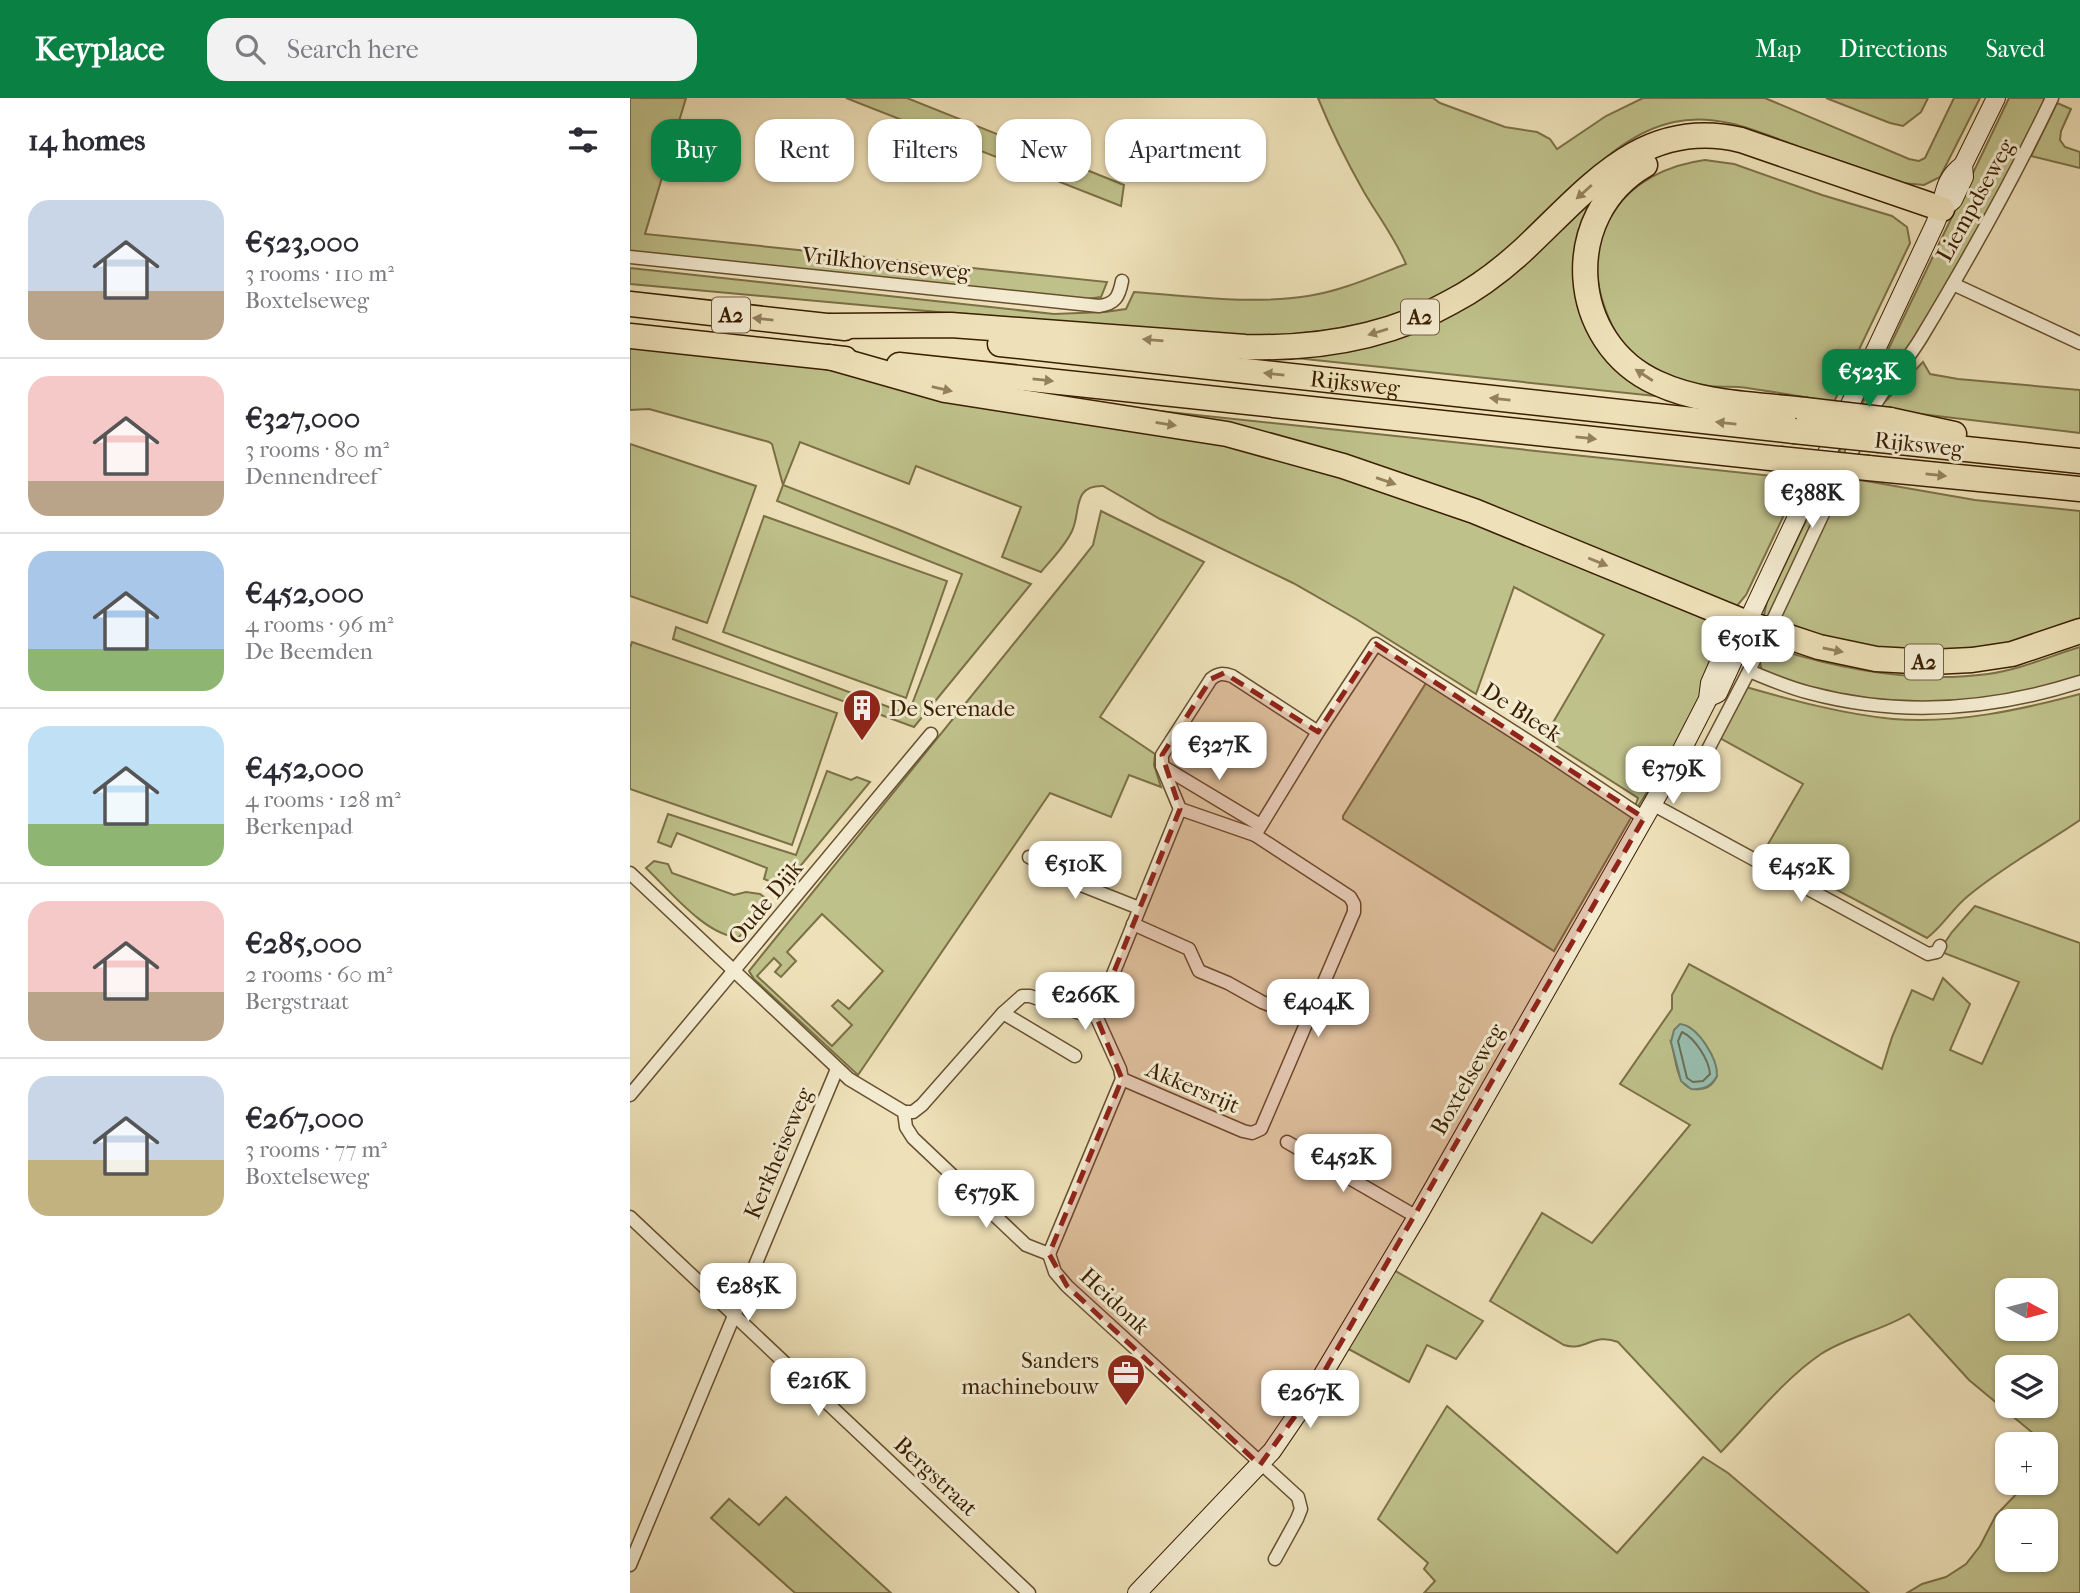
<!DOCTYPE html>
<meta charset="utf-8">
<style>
body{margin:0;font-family:"IM FELL French Canon",serif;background:#f2f2f3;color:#2b2b33;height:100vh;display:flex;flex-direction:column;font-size:26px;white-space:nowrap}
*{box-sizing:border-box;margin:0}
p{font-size:23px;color:#7c7c81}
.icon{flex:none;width:38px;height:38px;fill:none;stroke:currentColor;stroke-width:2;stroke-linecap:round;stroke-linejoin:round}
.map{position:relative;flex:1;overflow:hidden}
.panel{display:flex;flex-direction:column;background:#fff;width:630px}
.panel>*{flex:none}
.top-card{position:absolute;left:21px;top:21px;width:665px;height:63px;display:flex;gap:14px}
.needle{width:46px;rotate:97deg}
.controls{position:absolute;left:1365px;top:1180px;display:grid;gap:14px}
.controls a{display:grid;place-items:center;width:63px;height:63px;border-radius:14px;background:#fff;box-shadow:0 2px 5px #0004;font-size:35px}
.price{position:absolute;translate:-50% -60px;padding:0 16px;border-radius:14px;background:#fff;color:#222;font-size:23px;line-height:46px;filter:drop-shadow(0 2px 4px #0008)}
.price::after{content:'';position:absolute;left:50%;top:42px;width:21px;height:16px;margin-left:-10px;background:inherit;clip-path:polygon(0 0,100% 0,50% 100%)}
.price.on{background:#0b8043;color:#fff}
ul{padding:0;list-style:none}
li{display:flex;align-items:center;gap:21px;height:175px;padding:0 28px}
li+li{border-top:2px solid #e1e1e2}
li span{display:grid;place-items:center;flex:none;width:196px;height:140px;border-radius:21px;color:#555}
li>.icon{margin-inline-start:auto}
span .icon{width:84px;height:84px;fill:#fffc;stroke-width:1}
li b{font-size:30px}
h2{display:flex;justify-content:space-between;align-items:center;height:84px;padding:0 28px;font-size:30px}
.tag{padding:0 24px;border-radius:21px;background:#fff;box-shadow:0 2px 5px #0004;font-size:24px;line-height:63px}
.tag.on{background:#0b8043;color:#fff}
header{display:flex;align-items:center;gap:42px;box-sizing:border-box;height:98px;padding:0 35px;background:#0b8043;color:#fff}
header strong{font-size:33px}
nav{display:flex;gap:38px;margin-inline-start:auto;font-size:24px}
.search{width:490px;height:63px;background:#f2f2f3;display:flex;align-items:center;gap:18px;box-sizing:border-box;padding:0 24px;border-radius:21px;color:#7c7c81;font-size:26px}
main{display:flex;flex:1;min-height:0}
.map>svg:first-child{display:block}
.green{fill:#bfc18b;stroke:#7c7046;stroke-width:2;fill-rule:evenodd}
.water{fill:#99beaf;stroke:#737e69;stroke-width:2}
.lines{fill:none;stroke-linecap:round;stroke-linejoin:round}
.shore{stroke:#6a6e58;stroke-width:2}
.street-casing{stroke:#67502f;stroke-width:15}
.secondary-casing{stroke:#3a1f01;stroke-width:20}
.highway-casing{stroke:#3a1f01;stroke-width:27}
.street{stroke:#f4ecd2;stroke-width:12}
.secondary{stroke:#f4ecd2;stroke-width:18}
.highway{stroke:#eee1b9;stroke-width:24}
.highway-bridge-casing{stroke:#3a1f01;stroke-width:27;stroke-linecap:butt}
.highway-bridge{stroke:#eee1b9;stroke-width:24}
.oneway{fill:#94805d}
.marked{fill:#8f2418;fill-opacity:0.2;stroke:#8f2418;stroke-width:5;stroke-dasharray:14 9;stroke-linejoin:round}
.labels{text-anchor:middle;stroke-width:6;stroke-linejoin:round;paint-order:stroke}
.shield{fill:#f4ecd2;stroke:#725c40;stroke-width:2}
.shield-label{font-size:21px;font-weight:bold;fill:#3a1f01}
.street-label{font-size:23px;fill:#3a1f01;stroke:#f4ecd2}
.poi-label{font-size:23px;fill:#3a1f01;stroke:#f4ecd2;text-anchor:start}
</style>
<header>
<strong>Keyplace</strong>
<div class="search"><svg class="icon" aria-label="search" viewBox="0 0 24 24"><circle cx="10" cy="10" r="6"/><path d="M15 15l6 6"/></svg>Search here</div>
<nav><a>Map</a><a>Directions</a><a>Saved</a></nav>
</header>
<main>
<section class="panel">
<h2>14 homes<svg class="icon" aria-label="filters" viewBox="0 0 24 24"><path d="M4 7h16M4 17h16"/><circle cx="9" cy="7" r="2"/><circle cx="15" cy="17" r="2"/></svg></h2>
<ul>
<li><span style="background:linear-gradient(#c9d6e8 65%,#b9a48a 0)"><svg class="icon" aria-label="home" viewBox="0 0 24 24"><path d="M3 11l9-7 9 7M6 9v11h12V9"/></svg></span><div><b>€523,000</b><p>3 rooms · 110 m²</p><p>Boxtelseweg</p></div></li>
<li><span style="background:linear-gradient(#f6c9c9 75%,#b9a48a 0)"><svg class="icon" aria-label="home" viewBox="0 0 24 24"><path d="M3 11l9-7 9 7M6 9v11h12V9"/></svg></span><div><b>€327,000</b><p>3 rooms · 80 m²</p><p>Dennendreef</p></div></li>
<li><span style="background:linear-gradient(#a9c7e8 70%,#8fb573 0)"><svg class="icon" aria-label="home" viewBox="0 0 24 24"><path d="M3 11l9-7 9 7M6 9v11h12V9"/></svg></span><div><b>€452,000</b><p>4 rooms · 96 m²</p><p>De Beemden</p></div></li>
<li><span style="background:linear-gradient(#bfe0f5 70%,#8fb573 0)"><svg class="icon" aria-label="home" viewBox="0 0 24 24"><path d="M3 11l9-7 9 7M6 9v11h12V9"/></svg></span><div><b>€452,000</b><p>4 rooms · 128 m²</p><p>Berkenpad</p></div></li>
<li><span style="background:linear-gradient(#f6c9c9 65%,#b9a48a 0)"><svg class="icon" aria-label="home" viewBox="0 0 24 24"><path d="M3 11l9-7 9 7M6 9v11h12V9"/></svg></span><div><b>€285,000</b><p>2 rooms · 60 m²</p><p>Bergstraat</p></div></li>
<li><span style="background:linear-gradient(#c9d6e8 60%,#c2b280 0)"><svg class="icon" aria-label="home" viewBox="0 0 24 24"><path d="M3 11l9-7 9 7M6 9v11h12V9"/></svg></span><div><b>€267,000</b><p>3 rooms · 77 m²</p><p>Boxtelseweg</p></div></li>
</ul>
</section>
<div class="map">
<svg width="1450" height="1495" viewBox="0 0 1450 1495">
<rect width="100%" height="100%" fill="#eee1b9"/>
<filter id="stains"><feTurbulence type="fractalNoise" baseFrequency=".00286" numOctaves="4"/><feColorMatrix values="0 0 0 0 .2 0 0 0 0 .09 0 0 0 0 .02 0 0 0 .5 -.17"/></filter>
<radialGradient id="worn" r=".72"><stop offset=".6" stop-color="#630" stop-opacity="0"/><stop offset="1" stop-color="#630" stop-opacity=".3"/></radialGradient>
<g class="green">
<path d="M0,0H56L15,136L477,184L471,199L457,201L0,155Z"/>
<path d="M216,0H277L494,87L491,108Z"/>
<path d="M688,0H803L810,5L875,29L907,34L920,41L927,51L976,18L1013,0H1135L1279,61L1289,63L1295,60L1324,0H1350L1310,79L1294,87L1272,85C1239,73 1205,61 1172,50C1131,35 1089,14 1044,24C979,38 938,102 889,142C871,157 851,174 830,186C760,229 686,235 606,241L0,186V170L424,216L475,214L496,211L504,194C561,198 621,207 678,198C712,193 744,178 776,166C765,140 748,118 734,94C717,64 701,32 688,0Z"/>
<path d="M1196,0H1298L1291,14L1273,28L1260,25Z"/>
<path d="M1379,0H1416C1377,81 1334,163 1285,239C1270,263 1251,284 1238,310C1201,378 1171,452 1138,522L1134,517L1137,504Z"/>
<path d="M1427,5L1441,11L1431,33L1430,42L1435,49L1450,54V70L1401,58Z"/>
<path d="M1075,62L1104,66L1192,97L1262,118L1277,129L1280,145L1204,304C1172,299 1141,293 1109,289C1097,288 1084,290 1072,287C1047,283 1024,271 1004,257C991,247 981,227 976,213C945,134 997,72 1075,62Z"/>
<path d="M980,79L947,181L1026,291L1025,298L656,259L799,220Z"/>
<path d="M0,248L245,275L509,322L739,382L1086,525L1090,532L1092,542L1073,594L1038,661L1002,718L924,853L713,721V718L796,585L1002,717L1008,700L914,640L974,537L884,489L846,596L726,521L663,485L530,421L473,388C442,387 451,414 442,433C435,448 421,462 411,474L372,459L391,409L286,368L279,386L170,344L153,387L267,431L401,486L284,629L43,541L46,529L272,614H279L332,476L147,403L153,387L142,346L139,344L19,311L0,312Z"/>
<path d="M1293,264L1300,276L1328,281L1450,292V335L1248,311Z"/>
<path d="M463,306L1171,381L1116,497L1106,509L874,420Z"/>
<path d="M0,346L126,388L77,525L0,498Z"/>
<path d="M1213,379L1345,402L1450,413V525L1355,553L1266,554L1147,527Z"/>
<path d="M471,413L574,464L470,619L525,656L524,667L531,689L499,677L481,719L420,695L228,977L124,881L119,873L445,470L463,447ZM192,816L253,873L219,911L208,902L202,908L222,927L202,948L127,878L144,860L151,867L145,874L151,879L166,863L157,854Z"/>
<path d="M134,418L317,483L276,600L93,534Z"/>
<path d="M2,544L207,615L162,747L0,691V550Z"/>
<path d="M1137,548C1207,571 1283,586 1358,576C1389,572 1420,558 1450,549V581L1363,601L1266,606L1188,594L1133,576L1129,562Z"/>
<path d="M1116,589C1165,603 1213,616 1263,621C1326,626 1390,612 1450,596V722C1413,747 1373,769 1338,798C1323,810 1313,828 1297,840L1134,753L1173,686L1090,640Z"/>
<path d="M197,673L221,682L227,679L240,684L153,789L134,781L137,770L47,735L41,749L28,744L38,716L166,757Z"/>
<path d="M24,763L38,766L42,775L104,797L116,794L130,796L141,804L109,839C77,839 39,792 16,770Z"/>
<path d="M1345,808L1450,845V1495H1277L1292,1486L1316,1479L1336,1466L1350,1448L1366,1417L1398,1384H1416V1346H1411L1404,1336L1339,1282L1279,1216C1251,1233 1219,1238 1191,1256C1154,1281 1122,1322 1091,1354L988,1244C963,1234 955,1254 934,1247L860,1203L912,1115L962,1145L1060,1027L990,986L1042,911V897L1059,866L1252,971L1262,939L1282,892L1303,902L1313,880L1340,906L1320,952L1352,966L1389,884L1309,853L1322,834ZM1041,944L1087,978C1083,986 1079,990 1070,991C1045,994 1047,961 1041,944ZM1377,1192H1416V1230H1377ZM1377,1269H1416V1307H1377ZM1377,1423H1416V1461H1377Z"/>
<path d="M762,1171L853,1223L826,1261L797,1247L779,1284L715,1249Z"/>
<path d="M817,1308L987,1455L1073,1359L1098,1375L1239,1495H794L805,1483L794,1471L798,1465L748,1421Z"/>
<path d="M156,1399L261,1495H165L81,1420L99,1401L129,1427Z"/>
</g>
<path class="water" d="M1050,926C1068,928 1088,961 1087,978C1081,989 1073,992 1061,991L1051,983L1041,944L1044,932Z"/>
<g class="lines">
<path class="shore" d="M1052,934C1065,940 1079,962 1080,976L1073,983L1063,984L1057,980L1048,943Z"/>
<defs>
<g id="street">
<path d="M0,159L469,208C485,206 489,199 492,183"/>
<path d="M1323,186L1450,245"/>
<path d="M1238,320C1251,291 1274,268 1291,240C1338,162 1383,82 1422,0"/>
<path d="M1119,573C1139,581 1159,590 1180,595C1270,619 1362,612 1450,584"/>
<path d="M532,668L630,727"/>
<path d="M1039,677L1063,680L1119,573L1230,337"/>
<path d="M1022,706L1298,856L1307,854L1310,848"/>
<path d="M550,711L532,668V657L581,581C588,575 593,575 602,578L688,634"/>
<path d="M399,759L451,787L509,810"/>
<path d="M0,775L219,981L274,1014L276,1029L283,1040L396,1147L419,1156L425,1174L437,1188L668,1399L671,1411L667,1421L645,1461"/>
<path d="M503,826L559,851L569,873L598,885L632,904L678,922"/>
<path d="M373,915L445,958"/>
<path d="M466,918L550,711L625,737L688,634L746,546L909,650L1014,720"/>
<path d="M492,981L613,1033L622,1035L631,1031L724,814V806L720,799L625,737"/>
<path d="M0,997L301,636"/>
<path d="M274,1014H283L292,1007L373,915L392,898H400L450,915L466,918L490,971L492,981L419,1156"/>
<path d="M657,1044L787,1119"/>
<path d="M0,1119L399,1495"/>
<path d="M0,1467L207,971"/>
</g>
<g id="secondary">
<path d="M1312,111L1323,102L1334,79L1333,67L1366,0"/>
<path d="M1084,597L1088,595L1111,545L1117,525L1305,126C1316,102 1310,84 1333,67"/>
<path d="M507,1495L642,1353L683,1293L787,1119L1039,677L1078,601L1080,585L1102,535L1117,525"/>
</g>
<g id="highway">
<path d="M1015,67C929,117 938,245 1027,285C1072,306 1126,306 1175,312"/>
<path d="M0,206L215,230"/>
<path d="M201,228L321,227L615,249C687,251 758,240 821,204C846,191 870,173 891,154C956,94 1011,18 1111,42L1312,111"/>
<path d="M0,238L215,261"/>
<path id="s1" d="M370,246L1164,333"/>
<path d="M199,259L315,292L597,336L713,368L844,413L1117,525L1189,549L1246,561L1301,564L1342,562L1382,556L1450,533"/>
<path d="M269,267L1150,361"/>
<path d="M1260,322L1324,336"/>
<path d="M1250,342L1450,363"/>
<path d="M1238,370L1450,391"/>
</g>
</defs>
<use href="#street" class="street-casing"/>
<use href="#secondary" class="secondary-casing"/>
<use href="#highway" class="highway-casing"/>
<use href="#street" class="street"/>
<use href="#secondary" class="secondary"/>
<use href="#highway" class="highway"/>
<defs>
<g id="highway-bridge">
<path d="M1175,312L1260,322"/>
<path d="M1164,333L1250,342"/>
<path d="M1150,361L1238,370"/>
</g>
</defs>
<use href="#highway-bridge" class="highway-bridge-casing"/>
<use href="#highway-bridge" class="highway-bridge"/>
</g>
<defs><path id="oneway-solid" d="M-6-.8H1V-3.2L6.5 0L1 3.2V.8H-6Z" transform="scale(1.75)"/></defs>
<g class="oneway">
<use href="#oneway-solid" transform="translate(954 94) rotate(138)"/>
<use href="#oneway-solid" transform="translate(133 221) rotate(-174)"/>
<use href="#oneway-solid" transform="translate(748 234) rotate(163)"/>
<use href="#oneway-solid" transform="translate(523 242) rotate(-175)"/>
<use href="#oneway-solid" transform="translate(644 276) rotate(-174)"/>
<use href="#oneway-solid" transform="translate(1014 277) rotate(-147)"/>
<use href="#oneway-solid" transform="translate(413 282) rotate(6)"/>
<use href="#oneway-solid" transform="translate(312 291) rotate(13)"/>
<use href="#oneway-solid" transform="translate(870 301) rotate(-174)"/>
<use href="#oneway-solid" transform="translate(1096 325) rotate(-174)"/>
<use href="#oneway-solid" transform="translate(536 326) rotate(9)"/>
<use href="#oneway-solid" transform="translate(956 340) rotate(6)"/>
<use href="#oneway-solid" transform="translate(1306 377) rotate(6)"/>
<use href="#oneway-solid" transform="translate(756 383) rotate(19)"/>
<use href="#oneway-solid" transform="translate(968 464) rotate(22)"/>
<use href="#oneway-solid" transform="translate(1203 552) rotate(12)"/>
</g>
<path class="marked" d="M746,546L1014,720L683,1293L630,1367L437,1188L419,1156L492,981L466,918L550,711L532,657L581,581L594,575L688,634Z"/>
<defs>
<symbol id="building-pin" viewBox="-11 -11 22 30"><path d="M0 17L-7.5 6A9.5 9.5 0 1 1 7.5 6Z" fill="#8f2418" stroke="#f4ecd2"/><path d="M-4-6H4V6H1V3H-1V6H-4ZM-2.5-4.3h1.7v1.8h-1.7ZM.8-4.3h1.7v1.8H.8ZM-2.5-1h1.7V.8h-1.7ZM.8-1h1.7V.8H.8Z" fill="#fff"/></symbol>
<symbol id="office-pin" viewBox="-11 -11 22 30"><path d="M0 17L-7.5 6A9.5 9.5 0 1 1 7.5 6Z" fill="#8f2418" stroke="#f4ecd2"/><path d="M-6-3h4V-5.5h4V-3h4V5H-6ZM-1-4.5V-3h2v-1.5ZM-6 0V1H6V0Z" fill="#fff"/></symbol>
</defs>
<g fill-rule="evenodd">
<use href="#building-pin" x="210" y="588" width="44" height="60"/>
<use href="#office-pin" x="474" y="1253" width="44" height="60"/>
</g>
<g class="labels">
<g class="shield">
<rect x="82" y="199.5" width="38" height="35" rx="5"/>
<rect x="771" y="201.5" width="38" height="35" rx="5"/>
<rect x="1275" y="546.5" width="38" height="35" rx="5"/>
</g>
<g class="shield-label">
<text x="101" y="224">A2</text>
<text x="790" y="226">A2</text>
<text x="1294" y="571">A2</text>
</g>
<g class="street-label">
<text transform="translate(1345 102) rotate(-61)" y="8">Liempdseweg</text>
<text transform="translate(256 165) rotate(6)" y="8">Vrilkhovenseweg</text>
<text dy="8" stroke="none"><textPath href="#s1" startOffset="357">Rijksweg</textPath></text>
<text transform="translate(1289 346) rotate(6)" y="8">Rijksweg</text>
<text transform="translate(892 614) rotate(33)" y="8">De Bleek</text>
<text transform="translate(135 804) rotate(-50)" y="8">Oude Dijk</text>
<text transform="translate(837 981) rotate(-60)" y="8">Boxtelseweg</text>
<text transform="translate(563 989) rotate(23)" y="8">Akkersrijt</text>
<text transform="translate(148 1055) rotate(-67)" y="8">Kerkheiseweg</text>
<text transform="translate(485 1203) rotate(43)" y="8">Heidonk</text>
<text transform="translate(306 1378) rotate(43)" y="8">Bergstraat</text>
</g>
<g class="poi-label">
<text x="259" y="618">De Serenade</text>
<text x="469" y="1270" text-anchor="end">Sanders<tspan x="469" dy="26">machinebouw</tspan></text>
</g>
</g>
<rect width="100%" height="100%" filter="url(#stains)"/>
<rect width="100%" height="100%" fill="url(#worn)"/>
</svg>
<div class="controls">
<a><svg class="needle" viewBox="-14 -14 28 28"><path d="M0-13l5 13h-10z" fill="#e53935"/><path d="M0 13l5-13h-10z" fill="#7c7c81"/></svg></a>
<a><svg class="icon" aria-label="layers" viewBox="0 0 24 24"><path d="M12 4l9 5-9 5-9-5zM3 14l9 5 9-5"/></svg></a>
<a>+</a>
<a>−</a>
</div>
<b class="price on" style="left:1239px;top:311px">€523K</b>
<b class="price" style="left:1182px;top:432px">€388K</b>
<b class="price" style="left:1118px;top:578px">€501K</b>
<b class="price" style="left:589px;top:684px">€327K</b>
<b class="price" style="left:1043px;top:708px">€379K</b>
<b class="price" style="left:445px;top:803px">€510K</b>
<b class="price" style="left:1171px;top:806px">€452K</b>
<b class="price" style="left:455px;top:934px">€266K</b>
<b class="price" style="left:688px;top:941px">€404K</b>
<b class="price" style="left:713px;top:1096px">€452K</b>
<b class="price" style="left:356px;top:1132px">€579K</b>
<b class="price" style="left:118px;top:1225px">€285K</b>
<b class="price" style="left:188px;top:1320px">€216K</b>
<b class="price" style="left:680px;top:1332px">€267K</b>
<div class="top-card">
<a class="tag on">Buy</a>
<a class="tag">Rent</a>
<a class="tag">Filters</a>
<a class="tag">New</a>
<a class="tag">Apartment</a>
</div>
</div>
</main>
